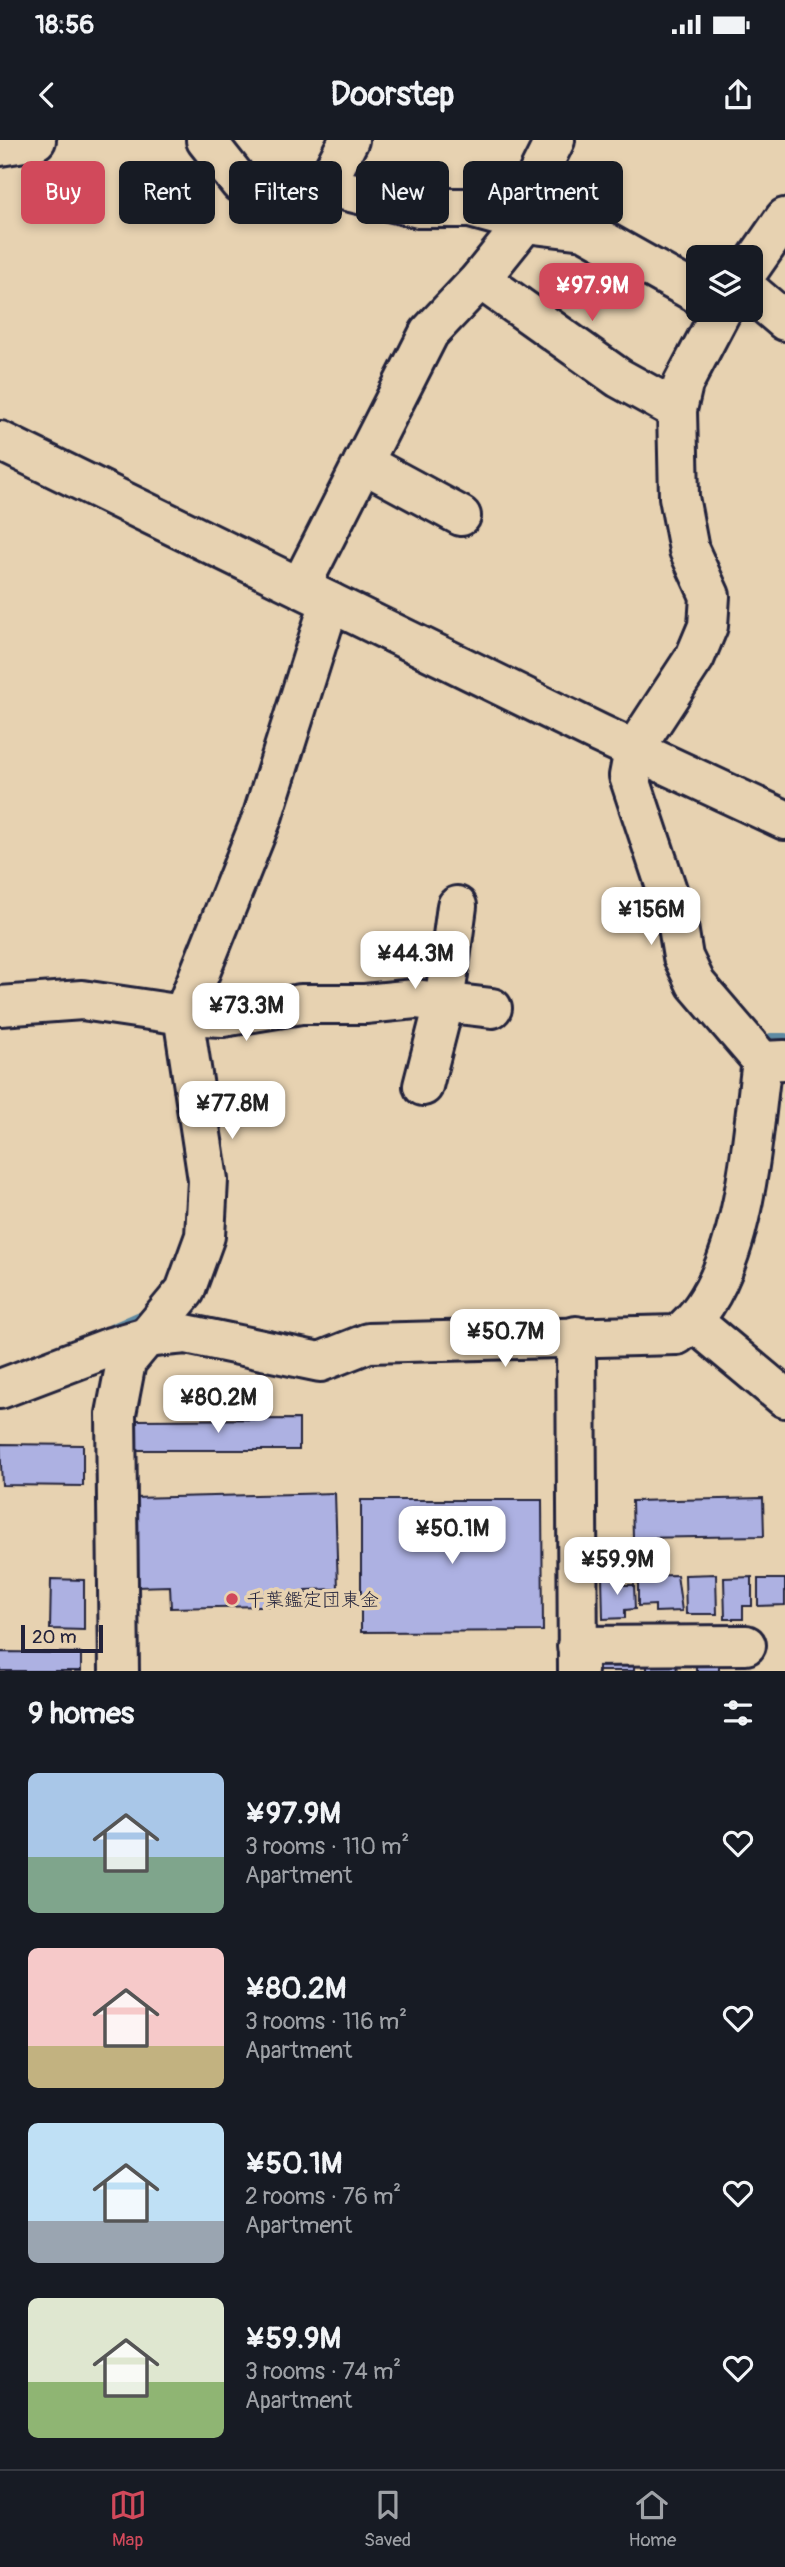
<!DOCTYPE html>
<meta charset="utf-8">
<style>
body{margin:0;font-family:Pangolin,"Klee One",sans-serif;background:#242831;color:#f1f3f6;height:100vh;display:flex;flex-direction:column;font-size:26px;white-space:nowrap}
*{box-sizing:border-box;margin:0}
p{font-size:23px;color:#9ea1a6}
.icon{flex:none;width:38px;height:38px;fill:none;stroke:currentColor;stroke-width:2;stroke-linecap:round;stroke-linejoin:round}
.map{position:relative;height:1531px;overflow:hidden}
.details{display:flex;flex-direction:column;background:#171b24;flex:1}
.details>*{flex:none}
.guide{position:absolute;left:21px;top:21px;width:744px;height:63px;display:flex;gap:14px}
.controls{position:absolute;left:686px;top:105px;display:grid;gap:14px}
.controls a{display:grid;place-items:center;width:77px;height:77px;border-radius:10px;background:#171b24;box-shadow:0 4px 10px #0003;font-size:35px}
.scale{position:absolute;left:21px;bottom:18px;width:82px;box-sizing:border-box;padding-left:7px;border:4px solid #22223b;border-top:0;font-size:19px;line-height:24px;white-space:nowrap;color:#22223b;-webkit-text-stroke:5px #e7d2b1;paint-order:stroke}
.price{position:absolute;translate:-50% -60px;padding:0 16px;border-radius:14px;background:#fff;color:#222;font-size:23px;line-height:46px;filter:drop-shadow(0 2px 4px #0008)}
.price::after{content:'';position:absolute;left:50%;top:42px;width:21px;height:16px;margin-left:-10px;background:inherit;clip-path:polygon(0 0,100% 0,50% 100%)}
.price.active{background:#d1495b;color:#fff}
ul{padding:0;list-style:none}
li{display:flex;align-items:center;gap:21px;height:175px;padding:0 28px}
li span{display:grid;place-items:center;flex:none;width:196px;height:140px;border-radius:10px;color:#555}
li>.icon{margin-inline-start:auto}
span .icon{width:84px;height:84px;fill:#fffc;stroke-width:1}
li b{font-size:30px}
h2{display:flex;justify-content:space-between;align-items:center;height:84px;padding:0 28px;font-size:30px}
.tag{padding:0 24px;border-radius:10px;background:#171b24;box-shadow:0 4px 10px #0003;font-size:24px;line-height:63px}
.tag.active{background:#d1495b;color:#fff}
.status{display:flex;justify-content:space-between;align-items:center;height:49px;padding:0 35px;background:#171b24;direction:ltr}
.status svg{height:19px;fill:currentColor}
header{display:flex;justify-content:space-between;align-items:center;height:91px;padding:0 28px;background:#171b24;font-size:32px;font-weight:700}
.tab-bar{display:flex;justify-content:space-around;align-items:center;height:98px;border-top:2px solid #363941;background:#171b24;font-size:19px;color:#9ea1a6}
.tab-bar a{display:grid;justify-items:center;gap:4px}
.tab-bar .active{color:#d1495b}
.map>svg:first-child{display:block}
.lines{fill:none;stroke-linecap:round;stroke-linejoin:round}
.stream{stroke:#5f8ba3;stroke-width:8}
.building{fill:#adb1e2;stroke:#22223b;stroke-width:2}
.minor-casing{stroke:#22223b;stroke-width:44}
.minor{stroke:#e7d2b1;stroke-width:38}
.poi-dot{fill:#d1495b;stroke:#e7d2b1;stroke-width:2.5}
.labels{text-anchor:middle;stroke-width:7;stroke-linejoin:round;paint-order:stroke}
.poi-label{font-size:19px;fill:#22223b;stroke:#e7d2b1;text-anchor:start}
</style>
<div class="status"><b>18:56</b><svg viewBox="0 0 49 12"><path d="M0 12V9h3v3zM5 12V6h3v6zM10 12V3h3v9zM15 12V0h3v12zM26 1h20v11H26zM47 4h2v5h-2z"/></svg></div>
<header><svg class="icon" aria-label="back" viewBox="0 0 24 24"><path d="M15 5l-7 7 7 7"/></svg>Doorstep<svg class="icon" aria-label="share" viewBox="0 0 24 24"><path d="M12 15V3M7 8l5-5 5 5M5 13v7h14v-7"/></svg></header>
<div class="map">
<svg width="785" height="1531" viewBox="0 0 785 1531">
<rect width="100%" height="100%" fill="#e7d2b1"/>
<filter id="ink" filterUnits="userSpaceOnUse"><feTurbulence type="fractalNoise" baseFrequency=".0143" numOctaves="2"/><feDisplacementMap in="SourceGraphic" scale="14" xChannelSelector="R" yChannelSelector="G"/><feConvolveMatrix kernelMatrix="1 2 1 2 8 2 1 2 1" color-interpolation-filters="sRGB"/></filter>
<g filter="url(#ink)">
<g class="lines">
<g class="stream">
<path d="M771,897H785"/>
<path d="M111,1188L138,1176"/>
</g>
</g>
<g class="building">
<path d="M299,1279V1310H137V1280Z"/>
<path d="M0,1304L83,1305V1346L2,1345Z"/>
<path d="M335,1353L338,1449L306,1450L307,1465L171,1468L170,1446L135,1447L133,1358Z"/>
<path d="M763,1358L764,1396L633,1398L632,1361Z"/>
<path d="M361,1360H542L543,1491L361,1492Z"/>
<path d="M716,1434L717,1474H686L685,1435Z"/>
<path d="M602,1435H624V1445H634L635,1469L625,1470V1478L603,1479Z"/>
<path d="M677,1435L682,1471L655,1472V1465L638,1466V1436Z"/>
<path d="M752,1437V1466H743V1479H725L724,1438Z"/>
<path d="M51,1439L84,1440V1490L50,1489Z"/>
<path d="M758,1439H785V1465L758,1466Z"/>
<path d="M0,1512L81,1513V1531H0Z"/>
<path d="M676,1524L677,1531H647V1525Z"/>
<path d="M634,1525V1531H597V1526Z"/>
<rect x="696" y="1525" width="23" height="6"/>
</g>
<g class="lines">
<defs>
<g id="minor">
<path d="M206,0L240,43L268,49L325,46L419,68H470L525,83L584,90L698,154"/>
<path d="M0,6L36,0"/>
<path d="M325,46L349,0"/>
<path d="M751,127L785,78"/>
<path d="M480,139L619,238L677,270"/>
<path d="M751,152L785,181"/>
<path d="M722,170L683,244L677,270L679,357L689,410L710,456L708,486L695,517L634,610L629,636L677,780L683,817L696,844L762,921L785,920"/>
<path d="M0,301L600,594L785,680"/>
<path d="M363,323L461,376"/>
<path d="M300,447L429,193L480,139L525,83L527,56L555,0"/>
<path d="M0,866L82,860L183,875L223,877L301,864H365L415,859L492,868"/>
<path d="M423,946L444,864L457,766"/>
<path d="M694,1182L785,1258"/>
<path d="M576,1196L578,1531"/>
<path d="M0,1249L111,1207L143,1198L186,1194L320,1222L368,1203L677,1195C746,1143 751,1001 762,921"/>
<path d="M577,1506L746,1505"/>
<path d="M119,1531L116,1274L126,1222L185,1151L205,1096L208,1040L183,875L262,678L330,462"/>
</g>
</defs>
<use href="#minor" class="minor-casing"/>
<use href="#minor" class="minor"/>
</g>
</g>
<circle class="poi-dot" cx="232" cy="1459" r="7"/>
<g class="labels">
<g class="poi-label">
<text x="246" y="1466">千葉鑑定団東金</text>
</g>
</g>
</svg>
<div class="controls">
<a><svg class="icon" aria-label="layers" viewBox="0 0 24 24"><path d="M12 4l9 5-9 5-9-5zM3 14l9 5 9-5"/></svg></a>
</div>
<div class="scale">20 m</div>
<b class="price active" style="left:592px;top:183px">¥97.9M</b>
<b class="price" style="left:651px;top:807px">¥156M</b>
<b class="price" style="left:415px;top:851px">¥44.3M</b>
<b class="price" style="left:246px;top:903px">¥73.3M</b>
<b class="price" style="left:232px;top:1001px">¥77.8M</b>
<b class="price" style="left:505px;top:1229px">¥50.7M</b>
<b class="price" style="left:218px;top:1295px">¥80.2M</b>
<b class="price" style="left:452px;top:1426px">¥50.1M</b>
<b class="price" style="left:617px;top:1457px">¥59.9M</b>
<div class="guide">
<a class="tag active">Buy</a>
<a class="tag">Rent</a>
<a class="tag">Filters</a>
<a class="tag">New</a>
<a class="tag">Apartment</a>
</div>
</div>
<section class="details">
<h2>9 homes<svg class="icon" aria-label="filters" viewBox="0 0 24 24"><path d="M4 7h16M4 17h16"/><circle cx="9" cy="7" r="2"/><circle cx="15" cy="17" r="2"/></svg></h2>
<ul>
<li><span style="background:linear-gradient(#a9c7e8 60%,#7fa58c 0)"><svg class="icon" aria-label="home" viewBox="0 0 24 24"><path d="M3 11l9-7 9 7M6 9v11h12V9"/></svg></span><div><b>¥97.9M</b><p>3 rooms · 110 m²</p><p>Apartment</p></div><svg class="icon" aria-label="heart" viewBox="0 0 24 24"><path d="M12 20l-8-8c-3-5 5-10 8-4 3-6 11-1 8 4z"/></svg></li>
<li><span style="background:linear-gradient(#f6c9c9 70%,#c2b280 0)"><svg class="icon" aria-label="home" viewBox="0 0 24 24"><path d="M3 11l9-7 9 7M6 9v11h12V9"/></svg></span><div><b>¥80.2M</b><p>3 rooms · 116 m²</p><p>Apartment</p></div><svg class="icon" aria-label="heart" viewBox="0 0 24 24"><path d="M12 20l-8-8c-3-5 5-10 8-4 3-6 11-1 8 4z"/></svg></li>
<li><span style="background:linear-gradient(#bfe0f5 70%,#9aa5b1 0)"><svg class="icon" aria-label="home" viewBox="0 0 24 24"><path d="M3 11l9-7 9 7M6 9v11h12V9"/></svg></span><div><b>¥50.1M</b><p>2 rooms · 76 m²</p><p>Apartment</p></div><svg class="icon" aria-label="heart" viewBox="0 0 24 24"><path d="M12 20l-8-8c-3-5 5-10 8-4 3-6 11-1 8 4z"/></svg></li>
<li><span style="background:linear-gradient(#dfe7d0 60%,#8fb573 0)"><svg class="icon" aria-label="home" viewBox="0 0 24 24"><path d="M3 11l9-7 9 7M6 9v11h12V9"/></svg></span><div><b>¥59.9M</b><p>3 rooms · 74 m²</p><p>Apartment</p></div><svg class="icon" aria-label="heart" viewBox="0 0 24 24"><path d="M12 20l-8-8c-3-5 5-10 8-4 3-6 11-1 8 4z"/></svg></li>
</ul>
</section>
<nav class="tab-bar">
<a class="active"><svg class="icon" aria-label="map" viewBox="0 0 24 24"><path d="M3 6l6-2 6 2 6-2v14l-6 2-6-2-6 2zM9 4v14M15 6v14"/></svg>Map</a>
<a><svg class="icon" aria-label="saved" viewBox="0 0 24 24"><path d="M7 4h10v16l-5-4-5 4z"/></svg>Saved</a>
<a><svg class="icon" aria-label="home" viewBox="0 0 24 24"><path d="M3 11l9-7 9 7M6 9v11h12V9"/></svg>Home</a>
</nav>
